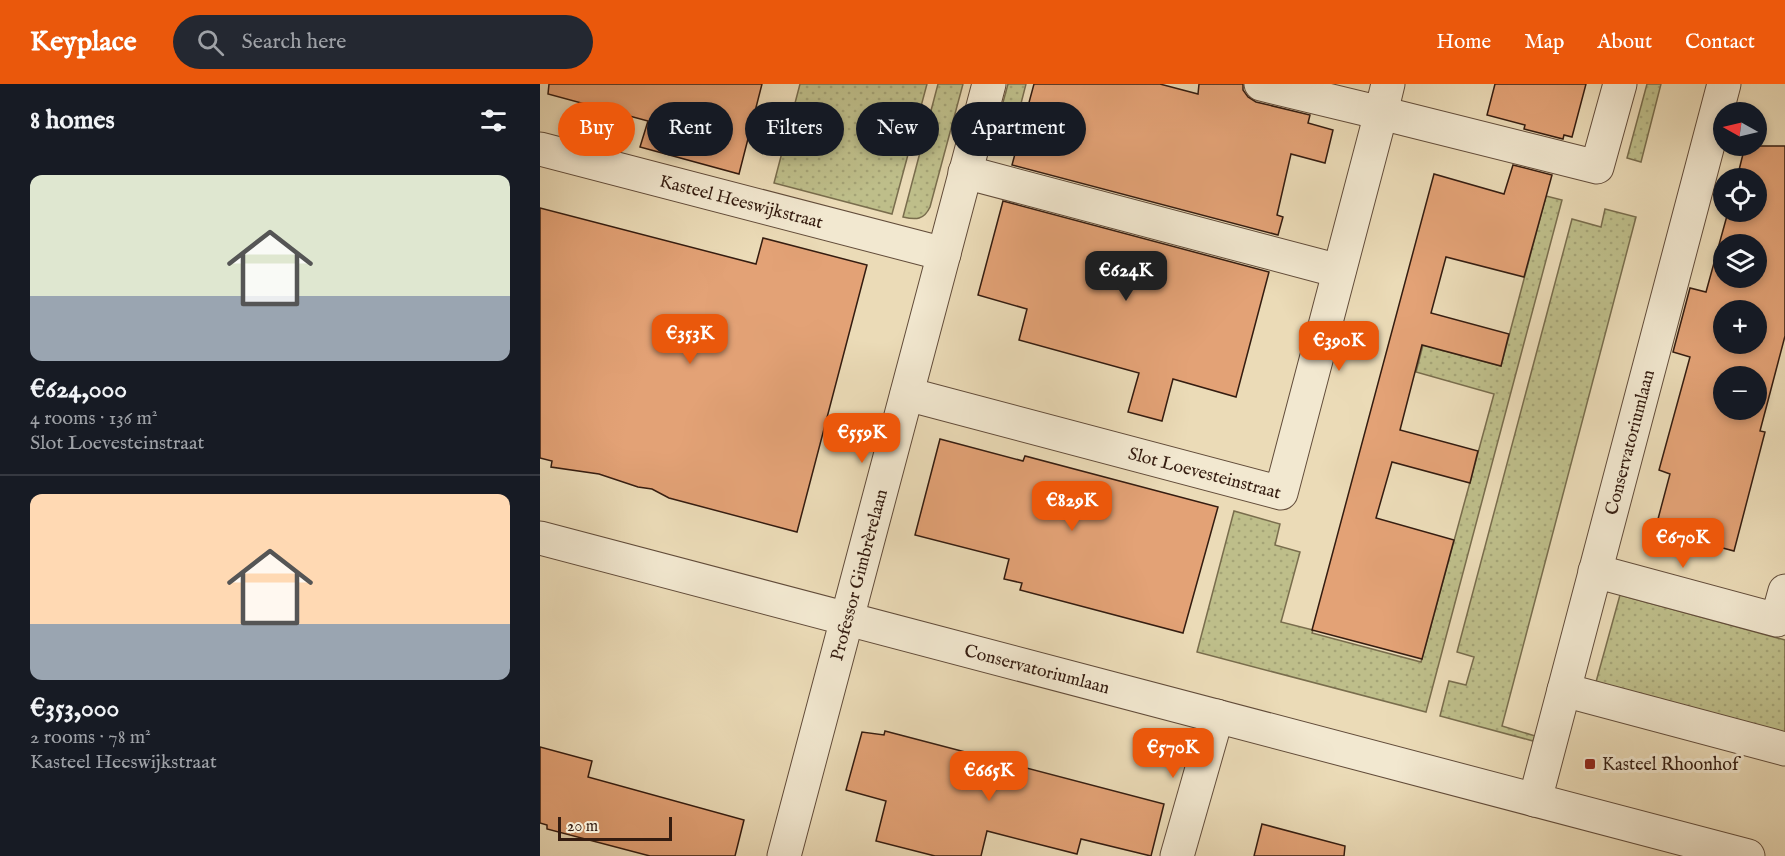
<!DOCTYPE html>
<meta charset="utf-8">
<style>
body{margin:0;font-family:"IM FELL English",serif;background:#242831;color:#f1f3f6;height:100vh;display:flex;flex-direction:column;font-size:22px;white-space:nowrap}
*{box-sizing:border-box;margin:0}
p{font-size:20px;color:#9ea1a6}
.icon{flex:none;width:33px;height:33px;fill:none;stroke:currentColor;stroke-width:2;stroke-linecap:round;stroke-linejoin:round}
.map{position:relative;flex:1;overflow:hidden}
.side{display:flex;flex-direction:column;background:#171b24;width:540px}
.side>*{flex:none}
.hud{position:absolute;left:18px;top:18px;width:570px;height:54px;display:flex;gap:12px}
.needle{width:39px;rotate:278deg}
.fabs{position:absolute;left:1173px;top:18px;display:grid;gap:12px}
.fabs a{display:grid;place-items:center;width:54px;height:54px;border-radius:50%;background:#171b24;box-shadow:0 3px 9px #0003;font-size:30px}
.scale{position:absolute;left:18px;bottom:15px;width:114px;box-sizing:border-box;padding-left:6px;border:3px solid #341c10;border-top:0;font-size:16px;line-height:21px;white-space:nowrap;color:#341c10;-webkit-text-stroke:4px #f2e8d0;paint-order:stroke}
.price{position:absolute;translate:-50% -51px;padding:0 14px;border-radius:12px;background:#ea580c;color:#fff;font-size:20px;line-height:39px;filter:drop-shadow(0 2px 3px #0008)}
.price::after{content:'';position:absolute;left:50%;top:36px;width:18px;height:14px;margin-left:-9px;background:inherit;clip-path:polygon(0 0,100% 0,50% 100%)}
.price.selected{background:#222;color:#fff}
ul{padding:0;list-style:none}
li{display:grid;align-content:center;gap:12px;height:318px;padding:0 30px}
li+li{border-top:2px solid #363941}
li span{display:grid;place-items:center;height:186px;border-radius:12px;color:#555}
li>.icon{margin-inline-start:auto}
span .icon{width:108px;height:108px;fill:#fffc;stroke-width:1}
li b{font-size:26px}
h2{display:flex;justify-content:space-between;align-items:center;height:72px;padding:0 30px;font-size:26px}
.tag{padding:0 21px;border-radius:27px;background:#171b24;box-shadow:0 3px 9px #0003;font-size:21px;line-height:54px}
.tag.selected{background:#ea580c;color:#fff}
header{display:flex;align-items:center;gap:36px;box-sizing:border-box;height:84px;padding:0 30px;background:#ea580c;color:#fff}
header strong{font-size:28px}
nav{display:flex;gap:33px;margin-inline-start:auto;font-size:21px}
.search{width:420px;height:54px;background:#242831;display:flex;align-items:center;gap:15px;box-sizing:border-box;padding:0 21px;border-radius:33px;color:#9ea1a6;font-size:22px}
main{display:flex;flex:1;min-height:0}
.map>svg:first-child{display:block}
.grass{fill:url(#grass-dots);stroke:#796d4d;stroke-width:1.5}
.building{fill:#e3a276;stroke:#341c10;stroke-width:1.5;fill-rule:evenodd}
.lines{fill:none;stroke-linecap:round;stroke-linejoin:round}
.minor-casing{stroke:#624c3a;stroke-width:35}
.minor{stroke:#f2e8d0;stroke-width:33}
.poi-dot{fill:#8f2418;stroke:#f2e8d0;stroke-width:2}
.labels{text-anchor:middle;stroke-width:6;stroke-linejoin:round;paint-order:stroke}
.street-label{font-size:18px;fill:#341c10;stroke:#f2e8d0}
.poi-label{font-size:18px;fill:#341c10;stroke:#f2e8d0;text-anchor:start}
</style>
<header>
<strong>Keyplace</strong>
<div class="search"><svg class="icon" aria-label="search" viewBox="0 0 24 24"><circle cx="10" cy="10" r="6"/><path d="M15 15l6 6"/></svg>Search here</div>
<nav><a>Home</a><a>Map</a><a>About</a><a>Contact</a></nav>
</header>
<main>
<section class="side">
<h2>8 homes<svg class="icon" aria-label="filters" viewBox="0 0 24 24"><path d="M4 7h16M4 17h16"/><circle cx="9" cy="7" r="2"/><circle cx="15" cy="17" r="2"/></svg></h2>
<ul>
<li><span style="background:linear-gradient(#dfe7d0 65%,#9aa5b1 0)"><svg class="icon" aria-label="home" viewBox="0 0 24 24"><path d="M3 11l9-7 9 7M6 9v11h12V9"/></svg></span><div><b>€624,000</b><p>4 rooms · 136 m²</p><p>Slot Loevesteinstraat</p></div></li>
<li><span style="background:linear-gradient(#ffd9b3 70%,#9aa5b1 0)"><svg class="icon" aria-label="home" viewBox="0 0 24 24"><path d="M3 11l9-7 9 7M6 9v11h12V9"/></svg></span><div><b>€353,000</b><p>2 rooms · 78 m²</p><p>Kasteel Heeswijkstraat</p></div></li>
</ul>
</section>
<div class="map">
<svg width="1245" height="772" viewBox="0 0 1245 772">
<defs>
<pattern id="grass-dots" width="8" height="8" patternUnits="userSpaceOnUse" patternTransform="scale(1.5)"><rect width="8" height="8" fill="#bebe8a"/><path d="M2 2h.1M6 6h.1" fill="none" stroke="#a4a376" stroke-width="1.8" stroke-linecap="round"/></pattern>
</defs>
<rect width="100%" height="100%" fill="#ebdbb7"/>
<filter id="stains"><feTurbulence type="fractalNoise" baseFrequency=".00333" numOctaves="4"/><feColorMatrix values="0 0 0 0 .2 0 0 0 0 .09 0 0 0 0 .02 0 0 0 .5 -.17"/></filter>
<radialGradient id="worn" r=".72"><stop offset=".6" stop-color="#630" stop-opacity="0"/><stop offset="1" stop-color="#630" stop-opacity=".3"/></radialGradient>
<g class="grass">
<path d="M260,0H387L352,130L234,99Z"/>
<path d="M398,0H423L390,123C384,136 376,136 363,133Z"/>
<path d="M468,0H486L468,70L450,66Z"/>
<path d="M1107,0H1121L1101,78L1087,74Z"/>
<path d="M1006,112L1022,116L886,628L657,568L694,427L740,440L735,461L760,468L741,538L773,546L772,549L881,578L954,310L876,288L883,261L961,282Z"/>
<path d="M1065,125L1096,133L962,642L1002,654L1003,657L994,654L993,657L900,632L909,597L926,601L934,573L917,568L1032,135L1061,143Z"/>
<path d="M1080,511L1245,556V650L1056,598Z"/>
</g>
<g class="building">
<path d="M9,0H222L199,90L100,63L108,37L8,10Z"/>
<path d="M494,0H620L658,10L659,0H703V6L708,13L716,18L770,31L768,39L793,46L785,79L751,70L737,131L743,133L738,151L472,81Z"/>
<path d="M955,0H1046L1032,53L1024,51L1023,55L984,45L985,41L947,31Z"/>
<path d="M1205,62H1245V252L1220,347L1225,348L1194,467L1153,456L1156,445L1118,435L1130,390L1119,386L1150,273L1133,268L1150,204L1166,208L1188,128H1216V94H1197ZM1184,160H1216V194H1184ZM1184,226H1216V260H1184ZM1184,292H1216V326H1184Z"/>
<path d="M973,81L1012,91L984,193L906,173L891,229L969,250L961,282L882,261L860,346L938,367L930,399L852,378L836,434L914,456L882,575L772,546L894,90L964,110Z"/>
<path d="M463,117L729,188L696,313L633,295L622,337L588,328L599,289L479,256L487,225L438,211Z"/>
<path d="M0,124L216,180L223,154L327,181L257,448L129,414L112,405L98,403L59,390L11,383L12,377L0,374Z"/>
<path d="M400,355L483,377L485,372L678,423L643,549L480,506L482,499L464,495L469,475L375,451Z"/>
<path d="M345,647L624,720L611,772L541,755L537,770L447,747L441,772H395L336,757L346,717L306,706L322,648L344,651Z"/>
<path d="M0,663L52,677L48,693L204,736L195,772H110L7,745V741L0,739Z"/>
<path d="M722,740L805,762L804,772H714Z"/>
</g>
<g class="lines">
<defs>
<g id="minor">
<path d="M721,0L841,29L848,0"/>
<path id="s1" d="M0,65L404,170"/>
<path d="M425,88L799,187"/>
<path id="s2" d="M367,310L741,409L841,29L1057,83L1080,0"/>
<path id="s3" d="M0,454L1208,772"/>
<path d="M1055,487L1237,536L1245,507"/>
<path d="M1024,606L1245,665"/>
<path id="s4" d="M995,716L1184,0"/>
<path id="s5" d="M244,772L449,0"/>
<path d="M637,772L677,632"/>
</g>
</defs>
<use href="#minor" class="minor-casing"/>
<use href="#minor" class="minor"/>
</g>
<rect class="poi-dot" x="1044" y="674" width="12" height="12" rx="3"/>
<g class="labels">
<g class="street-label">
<text dy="6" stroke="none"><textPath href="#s1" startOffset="208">Kasteel Heeswijkstraat</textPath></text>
<text dy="6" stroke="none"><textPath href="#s4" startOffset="370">Conservatoriumlaan</textPath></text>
<text dy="6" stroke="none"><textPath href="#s2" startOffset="308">Slot Loevesteinstraat</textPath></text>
<text dy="6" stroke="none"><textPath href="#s5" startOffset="291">Professor Gimbrèrelaan</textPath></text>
<text dy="6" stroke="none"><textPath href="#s3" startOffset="514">Conservatoriumlaan</textPath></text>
</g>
<g class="poi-label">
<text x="1062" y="686">Kasteel Rhoonhof</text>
</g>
</g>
<rect width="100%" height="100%" filter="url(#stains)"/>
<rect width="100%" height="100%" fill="url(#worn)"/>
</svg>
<div class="fabs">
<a><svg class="needle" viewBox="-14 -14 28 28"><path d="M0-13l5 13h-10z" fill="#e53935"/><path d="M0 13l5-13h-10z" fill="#9ea1a6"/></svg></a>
<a><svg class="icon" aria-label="locate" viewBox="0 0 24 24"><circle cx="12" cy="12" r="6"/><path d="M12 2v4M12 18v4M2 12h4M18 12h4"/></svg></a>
<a><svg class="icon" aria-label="layers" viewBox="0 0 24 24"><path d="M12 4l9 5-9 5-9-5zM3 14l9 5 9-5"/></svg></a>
<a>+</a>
<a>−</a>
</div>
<div class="scale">20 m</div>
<b class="price selected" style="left:586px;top:218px">€624K</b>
<b class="price" style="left:150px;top:281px">€353K</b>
<b class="price" style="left:799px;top:288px">€390K</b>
<b class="price" style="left:322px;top:380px">€559K</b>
<b class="price" style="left:532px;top:448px">€829K</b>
<b class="price" style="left:1143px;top:485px">€670K</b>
<b class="price" style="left:633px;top:695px">€570K</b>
<b class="price" style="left:449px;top:718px">€665K</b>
<div class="hud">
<a class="tag selected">Buy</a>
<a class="tag">Rent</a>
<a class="tag">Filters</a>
<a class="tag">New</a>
<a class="tag">Apartment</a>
</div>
</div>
</main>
